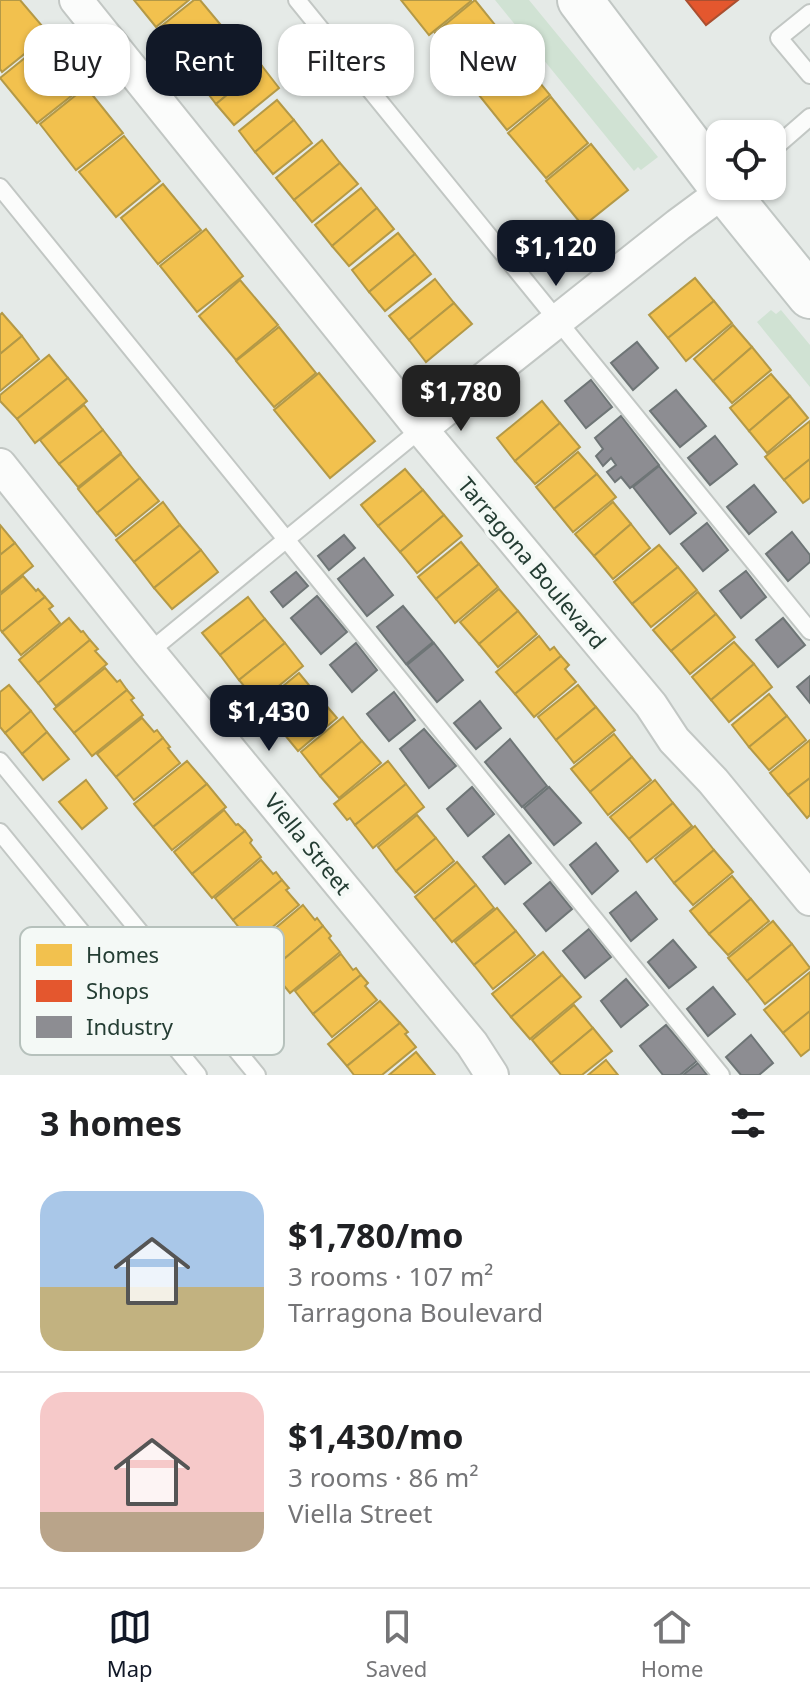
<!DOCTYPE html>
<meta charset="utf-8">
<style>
body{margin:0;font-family:"Noto Sans",sans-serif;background:#f6f6f6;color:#202124;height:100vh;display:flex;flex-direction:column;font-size:30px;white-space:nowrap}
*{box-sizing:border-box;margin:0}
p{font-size:26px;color:#757577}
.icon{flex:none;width:44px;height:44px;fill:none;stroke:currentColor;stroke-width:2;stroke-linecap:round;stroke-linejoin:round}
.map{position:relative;height:1075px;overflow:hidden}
.side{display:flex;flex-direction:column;background:#fff;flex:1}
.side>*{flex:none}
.guide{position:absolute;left:24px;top:24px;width:762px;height:72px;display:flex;gap:16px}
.fabs{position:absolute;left:706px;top:120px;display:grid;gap:16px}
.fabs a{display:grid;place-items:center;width:80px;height:80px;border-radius:16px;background:#fff;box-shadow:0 2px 6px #0004;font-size:40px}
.price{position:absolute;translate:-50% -68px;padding:0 18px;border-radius:16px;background:#111827;color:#fff;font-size:26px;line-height:52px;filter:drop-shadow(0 2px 4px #0008)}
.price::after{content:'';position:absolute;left:50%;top:48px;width:24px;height:18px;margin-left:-12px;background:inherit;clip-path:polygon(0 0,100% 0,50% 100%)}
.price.current{background:#222;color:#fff}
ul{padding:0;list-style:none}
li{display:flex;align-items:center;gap:24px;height:200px;padding:0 40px}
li+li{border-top:2px solid #e0e0e0}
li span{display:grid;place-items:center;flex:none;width:224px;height:160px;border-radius:24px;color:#555}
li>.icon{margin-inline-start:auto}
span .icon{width:96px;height:96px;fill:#fffc;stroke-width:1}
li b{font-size:34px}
h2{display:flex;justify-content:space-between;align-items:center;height:96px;padding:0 40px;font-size:34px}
.chip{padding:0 28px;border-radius:24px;background:#fff;box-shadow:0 2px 6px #0004;font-size:28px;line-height:72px}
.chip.current{background:#111827;color:#fff}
.menu{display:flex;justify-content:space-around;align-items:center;height:112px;border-top:2px solid #e0e0e0;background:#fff;font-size:22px;color:#757577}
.menu a{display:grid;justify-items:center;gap:4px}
.menu .current{color:#111827}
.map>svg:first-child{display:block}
.green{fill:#d0e2d3}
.homes{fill:#f2c14e;stroke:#b49946;stroke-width:2}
.shops{fill:#e4572e;stroke:#aa4f30;stroke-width:2}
.industry{fill:#8d8d92;stroke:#6e7576;stroke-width:2}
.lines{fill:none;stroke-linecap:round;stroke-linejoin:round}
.lane-casing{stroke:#c2c7c4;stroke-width:20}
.street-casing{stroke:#c2c7c4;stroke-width:36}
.secondary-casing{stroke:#c1c7c4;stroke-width:48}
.lane{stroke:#fbfcfb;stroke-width:16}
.street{stroke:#fbfcfb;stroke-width:32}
.secondary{stroke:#fbfcfb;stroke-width:44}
.labels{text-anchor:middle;stroke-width:8;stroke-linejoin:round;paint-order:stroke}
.street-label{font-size:22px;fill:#243d33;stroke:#f4f9f6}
.key{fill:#f4f9f6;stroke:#b6c1bc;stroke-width:2}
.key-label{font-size:22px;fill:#243d33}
</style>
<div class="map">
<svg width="810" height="1075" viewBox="0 0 810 1075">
<rect width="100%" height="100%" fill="#e5eae7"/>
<g class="green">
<path d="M495,0H529L658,157L641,170L638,167L634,171Z"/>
<path d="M771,310L776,314L781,310L810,345V387L757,322Z"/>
</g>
<g class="homes">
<path d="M0,0H20L49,34L2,72L0,69Z"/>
<path d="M134,0H189L156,27Z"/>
<path d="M194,0H200L235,42L197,74L159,28Z"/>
<path d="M401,0H471V1L429,35Z"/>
<path d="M475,0L512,46L472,78L435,33Z"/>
<path d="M52,36L89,82L37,123L0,78Z"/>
<path d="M245,45L262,66L216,104L199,82Z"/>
<path d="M512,49L550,95L507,130L470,84Z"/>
<path d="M262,66L279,88L234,125L216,104Z"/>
<path d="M86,87L123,133L76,170L40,124Z"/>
<path d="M551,97L588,143L546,178L508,133Z"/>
<path d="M277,100L294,120L255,152L239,131Z"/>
<path d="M294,120L312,143L273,174L255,152Z"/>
<path d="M124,136L160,181L116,217L79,172Z"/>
<path d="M322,140L340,163L294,200L276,178Z"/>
<path d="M591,144L628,190L583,226L546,181Z"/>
<path d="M340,163L358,184L312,222L294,200Z"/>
<path d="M163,184L201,230L158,264L121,218Z"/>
<path d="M361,188L377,208L332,246L315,225Z"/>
<path d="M377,208L394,229L349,266L332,246Z"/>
<path d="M206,229L243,276L197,312L160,266Z"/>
<path d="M398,233L415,254L369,292L352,270Z"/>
<path d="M415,254L431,274L385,311L369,292Z"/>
<path d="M695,278L714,301L668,338L649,315Z"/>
<path d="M435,279L454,303L409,340L389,316Z"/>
<path d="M240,280L278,325L236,360L199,316Z"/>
<path d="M714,301L732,323L686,361L668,338Z"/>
<path d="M454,303L472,324L426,362L409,340Z"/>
<path d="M2,313L22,336L0,354V315Z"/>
<path d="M733,325L752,347L713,381L694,359Z"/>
<path d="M279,327L316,373L274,407L236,361Z"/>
<path d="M22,336L39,359L0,391V354Z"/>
<path d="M752,347L771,370L732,403L713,381Z"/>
<path d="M49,355L68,378L17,419L0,401V395Z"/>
<path d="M319,373L375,441L330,478L274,410Z"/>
<path d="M771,374L790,396L749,431L730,408Z"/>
<path d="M68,378L87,401L35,443L17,419Z"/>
<path d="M790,396L808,418L767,453L749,431Z"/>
<path d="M542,401L560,423L515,461L497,438Z"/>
<path d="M84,405L103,430L59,464L40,440Z"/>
<path d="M810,421V459L784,480L765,457Z"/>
<path d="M560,423L580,447L535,484L515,461Z"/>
<path d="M103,430L121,453L78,487L59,464Z"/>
<path d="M578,452L597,474L554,509L536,487Z"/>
<path d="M121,454L140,478L97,513L78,489Z"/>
<path d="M810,459V498L803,503L784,480Z"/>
<path d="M405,469L423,490L378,526L361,505Z"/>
<path d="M597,474L616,497L573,532L554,509Z"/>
<path d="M140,478L159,501L116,536L97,513Z"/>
<path d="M423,490L444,515L400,552L378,526Z"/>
<path d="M163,502L180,525L134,562L116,540Z"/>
<path d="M613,502L631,524L594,556L575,534Z"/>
<path d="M444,515L462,536L417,573L400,552Z"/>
<path d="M631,524L650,548L613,579L594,556Z"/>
<path d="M0,525L15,543L0,555Z"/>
<path d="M180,525L201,550L154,588L134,562Z"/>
<path d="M461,542L479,564L436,599L418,577Z"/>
<path d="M15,543L33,566L0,593V555Z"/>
<path d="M659,545L678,567L632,604L614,582Z"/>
<path d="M201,550L218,572L172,609L154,588Z"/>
<path d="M479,564L498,587L455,623L436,599Z"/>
<path d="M678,567L697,590L651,627L632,604Z"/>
<path d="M23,576L36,591L38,589L45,597L2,632L0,629V595Z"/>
<path d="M499,589L518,611L479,644L460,622Z"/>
<path d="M698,592L716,614L671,651L653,630Z"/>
<path d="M45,597L53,606L49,609L60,623L21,655L2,632Z"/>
<path d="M248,597L265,619L220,655L202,633Z"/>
<path d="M518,611L537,634L498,667L479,644Z"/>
<path d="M716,614L735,637L690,674L671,651Z"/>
<path d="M69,618L81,632L83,631L90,640L38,683L19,660Z"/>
<path d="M265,619L285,643L239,680L220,655Z"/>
<path d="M539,636L550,650L554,647L561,656L515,694L496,672Z"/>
<path d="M90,640L98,649L95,651L107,664L56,706L38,683Z"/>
<path d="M734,642L754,664L711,700L692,677Z"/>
<path d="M285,643L303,666L258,703L239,680Z"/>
<path d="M561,656L569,665L565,669L576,682L534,717L515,694Z"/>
<path d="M754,664L772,687L729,722L711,700Z"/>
<path d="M105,668L117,682L120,680L127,690L74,733L54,709Z"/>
<path d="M299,673L318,696L279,728L260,705Z"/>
<path d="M9,685L31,711L5,733L0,727V692Z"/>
<path d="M578,685L596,707L556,740L538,717Z"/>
<path d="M127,690L134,698L131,700L143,715L92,756L74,733Z"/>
<path d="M769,694L787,716L749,747L732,725Z"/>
<path d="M318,696L337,718L298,751L279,728Z"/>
<path d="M596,707L615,730L574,763L556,740Z"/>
<path d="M31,711L47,732L22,754L5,733Z"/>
<path d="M787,716L806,740L769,770L749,747Z"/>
<path d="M343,717L362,741L320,776L301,752Z"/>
<path d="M142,718L154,732L157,730L163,738L116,777L97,754Z"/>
<path d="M47,732L69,759L43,780L22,754Z"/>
<path d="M614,734L632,757L590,792L571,769Z"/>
<path d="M163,738L170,747L168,748L180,763L134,800L116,777Z"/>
<path d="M810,740V778L788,795L770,773Z"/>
<path d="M362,741L381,763L339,798L320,776Z"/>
<path d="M632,757L651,780L608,815L590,792Z"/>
<path d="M187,761L207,784L153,827L134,804Z"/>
<path d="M388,761L406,784L355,825L350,818L347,820L334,804Z"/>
<path d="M810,778V815L807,818L788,795Z"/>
<path d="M86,780L107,808L82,829L59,802Z"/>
<path d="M655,780L673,803L629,839L610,817Z"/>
<path d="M207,784L226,807L172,850L153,827Z"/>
<path d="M406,784L424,807L373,848L355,825Z"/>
<path d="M673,803L692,826L647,862L629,839Z"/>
<path d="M224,810L236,825L238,824L245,831L192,874L174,852Z"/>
<path d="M417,815L436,838L396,871L378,847Z"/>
<path d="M695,826L714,850L674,883L655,859Z"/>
<path d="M245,831L252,840L250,843L261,857L212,898L192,874Z"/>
<path d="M436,838L454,861L415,893L396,871Z"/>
<path d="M714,850L733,872L693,905L674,883Z"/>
<path d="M261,860L273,874L276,872L282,880L233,920L215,898Z"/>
<path d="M457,862L476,885L434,920L415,897Z"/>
<path d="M732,876L751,899L709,934L690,911Z"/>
<path d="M282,880L289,888L286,890L299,905L252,944L233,920Z"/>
<path d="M476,885L494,908L452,942L434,920Z"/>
<path d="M751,899L769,921L728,955L709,934Z"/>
<path d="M303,905L315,920L317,918L323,926L271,970L253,947Z"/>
<path d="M497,908L516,931L474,965L455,942Z"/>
<path d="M773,921L792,944L747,981L728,958Z"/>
<path d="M323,926L331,936L329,938L340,952L290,993L271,970Z"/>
<path d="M516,931L535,955L493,989L474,965Z"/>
<path d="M792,944L810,968L765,1004L747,981Z"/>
<path d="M543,952L562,975L511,1017L492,994Z"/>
<path d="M341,954L353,970L356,968L361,975L313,1014L295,991Z"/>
<path d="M810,972V1011L783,1033L764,1010Z"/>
<path d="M361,975L368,983L365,986L377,1000L332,1037L313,1014Z"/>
<path d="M562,975L581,997L530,1039L511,1017Z"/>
<path d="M380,1001L400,1023L347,1066L328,1044Z"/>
<path d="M574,1005L593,1028L551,1063L532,1040Z"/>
<path d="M810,1011V1049L801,1056L783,1033Z"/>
<path d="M400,1023L408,1032L405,1034L416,1047L382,1075H354L347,1066Z"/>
<path d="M593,1028L612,1051L582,1075H561L551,1063Z"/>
<path d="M416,1052L435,1075H389Z"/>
<path d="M606,1060L618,1075H588Z"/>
</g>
<path class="shops" d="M686,0H738L706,25Z"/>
<g class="industry">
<path d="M637,342L658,368L633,390L611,363Z"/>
<path d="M591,380L612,407L586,428L565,401Z"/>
<path d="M676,390L706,426L680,447L650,411Z"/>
<path d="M621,416L659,465L630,488L621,477L615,482L607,472L616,465L611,458L603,466L596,456L603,449L595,438Z"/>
<path d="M715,436L737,464L710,485L688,458Z"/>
<path d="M659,466L696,513L670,534L633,487Z"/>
<path d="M754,485L776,512L749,534L727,507Z"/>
<path d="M707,523L728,550L703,571L681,544Z"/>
<path d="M792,532L810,555V562L788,581L766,554Z"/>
<path d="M344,535L355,548L329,570L318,556Z"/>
<path d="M364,558L393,595L367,616L338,579Z"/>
<path d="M746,571L766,597L741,618L720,591Z"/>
<path d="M296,572L308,586L283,607L271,592Z"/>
<path d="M317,596L347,632L321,654L291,618Z"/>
<path d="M403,606L433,642L406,664L377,627Z"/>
<path d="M783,618L805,645L778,667L756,640Z"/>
<path d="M356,643L377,670L352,692L330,665Z"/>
<path d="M434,643L463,680L437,702L407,665Z"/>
<path d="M810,676V703L797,687Z"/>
<path d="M394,692L415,720L389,741L367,714Z"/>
<path d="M480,701L501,728L476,749L454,723Z"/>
<path d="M424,729L456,766L429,788L400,749Z"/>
<path d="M510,739L547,786L522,807L485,762Z"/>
<path d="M472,787L494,814L468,836L447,809Z"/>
<path d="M549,787L581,823L554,845L524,808Z"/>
<path d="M509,835L531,863L505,884L483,857Z"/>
<path d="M596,843L618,871L592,894L570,865Z"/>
<path d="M550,882L572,909L546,931L524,904Z"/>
<path d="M636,892L657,919L631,941L610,913Z"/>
<path d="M589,929L611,957L585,978L563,951Z"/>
<path d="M673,940L696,967L669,988L648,962Z"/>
<path d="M626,979L648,1005L621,1027L601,1001Z"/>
<path d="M713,987L735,1014L708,1036L687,1009Z"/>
<path d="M666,1025L697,1061L680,1075H663L640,1046Z"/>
<path d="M751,1035L773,1063L759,1075H741L726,1057Z"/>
<path d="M698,1063L707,1075H683Z"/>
</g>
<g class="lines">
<defs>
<g id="lane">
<path d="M297,0L810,631"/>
<path d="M810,13L779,38L810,75"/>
<path d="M772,150L810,117"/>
<path d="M0,187L721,1075"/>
<path d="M149,652L421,429"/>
<path d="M0,761L257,1075"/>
<path d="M0,832L198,1075"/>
</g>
<g id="street">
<path d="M76,0L421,429L651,705L674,740L713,781L810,899"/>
<path d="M421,429L678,225L724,191"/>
<path d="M0,465L149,652L472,1044L492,1075"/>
</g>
<g id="secondary">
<path d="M580,0L720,185"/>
<path d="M721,186L810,296"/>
</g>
</defs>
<use href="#lane" class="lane-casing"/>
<use href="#street" class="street-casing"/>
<use href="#secondary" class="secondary-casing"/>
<use href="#lane" class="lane"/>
<use href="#street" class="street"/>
<use href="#secondary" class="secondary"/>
</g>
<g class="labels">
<g class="street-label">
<text transform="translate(532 563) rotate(50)" y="8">Tarragona Boulevard</text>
<text transform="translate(308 844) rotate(51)" y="8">Viella Street</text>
</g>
</g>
<rect x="20" y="927" width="264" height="128" rx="12" class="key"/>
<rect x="36" y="944" width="36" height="22" fill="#f2c14e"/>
<rect x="36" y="980" width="36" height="22" fill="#e4572e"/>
<rect x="36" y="1016" width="36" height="22" fill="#8d8d92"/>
<g class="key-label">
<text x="86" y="963">Homes</text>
<text x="86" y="999">Shops</text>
<text x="86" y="1035">Industry</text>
</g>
</svg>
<div class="fabs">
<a><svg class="icon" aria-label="locate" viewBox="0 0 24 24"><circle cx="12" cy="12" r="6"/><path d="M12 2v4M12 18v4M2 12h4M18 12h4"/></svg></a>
</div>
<b class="price" style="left:556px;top:288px">$1,120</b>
<b class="price current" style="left:461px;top:433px">$1,780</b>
<b class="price" style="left:269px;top:753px">$1,430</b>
<div class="guide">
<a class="chip">Buy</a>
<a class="chip current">Rent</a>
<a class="chip">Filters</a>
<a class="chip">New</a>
</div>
</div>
<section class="side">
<h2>3 homes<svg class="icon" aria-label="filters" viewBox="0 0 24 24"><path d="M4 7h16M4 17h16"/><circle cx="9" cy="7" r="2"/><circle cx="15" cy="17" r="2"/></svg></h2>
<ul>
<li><span style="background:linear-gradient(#a9c7e8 60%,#c2b280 0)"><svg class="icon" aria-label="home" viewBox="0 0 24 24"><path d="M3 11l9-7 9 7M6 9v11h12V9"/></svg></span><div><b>$1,780/mo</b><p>3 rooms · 107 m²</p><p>Tarragona Boulevard</p></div></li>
<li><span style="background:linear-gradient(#f6c9c9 75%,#b9a48a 0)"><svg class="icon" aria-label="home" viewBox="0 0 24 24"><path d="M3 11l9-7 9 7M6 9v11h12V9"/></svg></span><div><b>$1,430/mo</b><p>3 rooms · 86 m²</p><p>Viella Street</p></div></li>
</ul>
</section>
<nav class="menu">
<a class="current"><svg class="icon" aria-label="map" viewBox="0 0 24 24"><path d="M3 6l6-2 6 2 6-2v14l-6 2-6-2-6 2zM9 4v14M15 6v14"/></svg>Map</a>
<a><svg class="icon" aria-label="saved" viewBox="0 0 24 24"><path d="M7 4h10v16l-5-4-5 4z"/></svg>Saved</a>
<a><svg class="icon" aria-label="home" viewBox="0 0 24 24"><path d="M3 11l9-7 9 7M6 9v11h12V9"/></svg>Home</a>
</nav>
